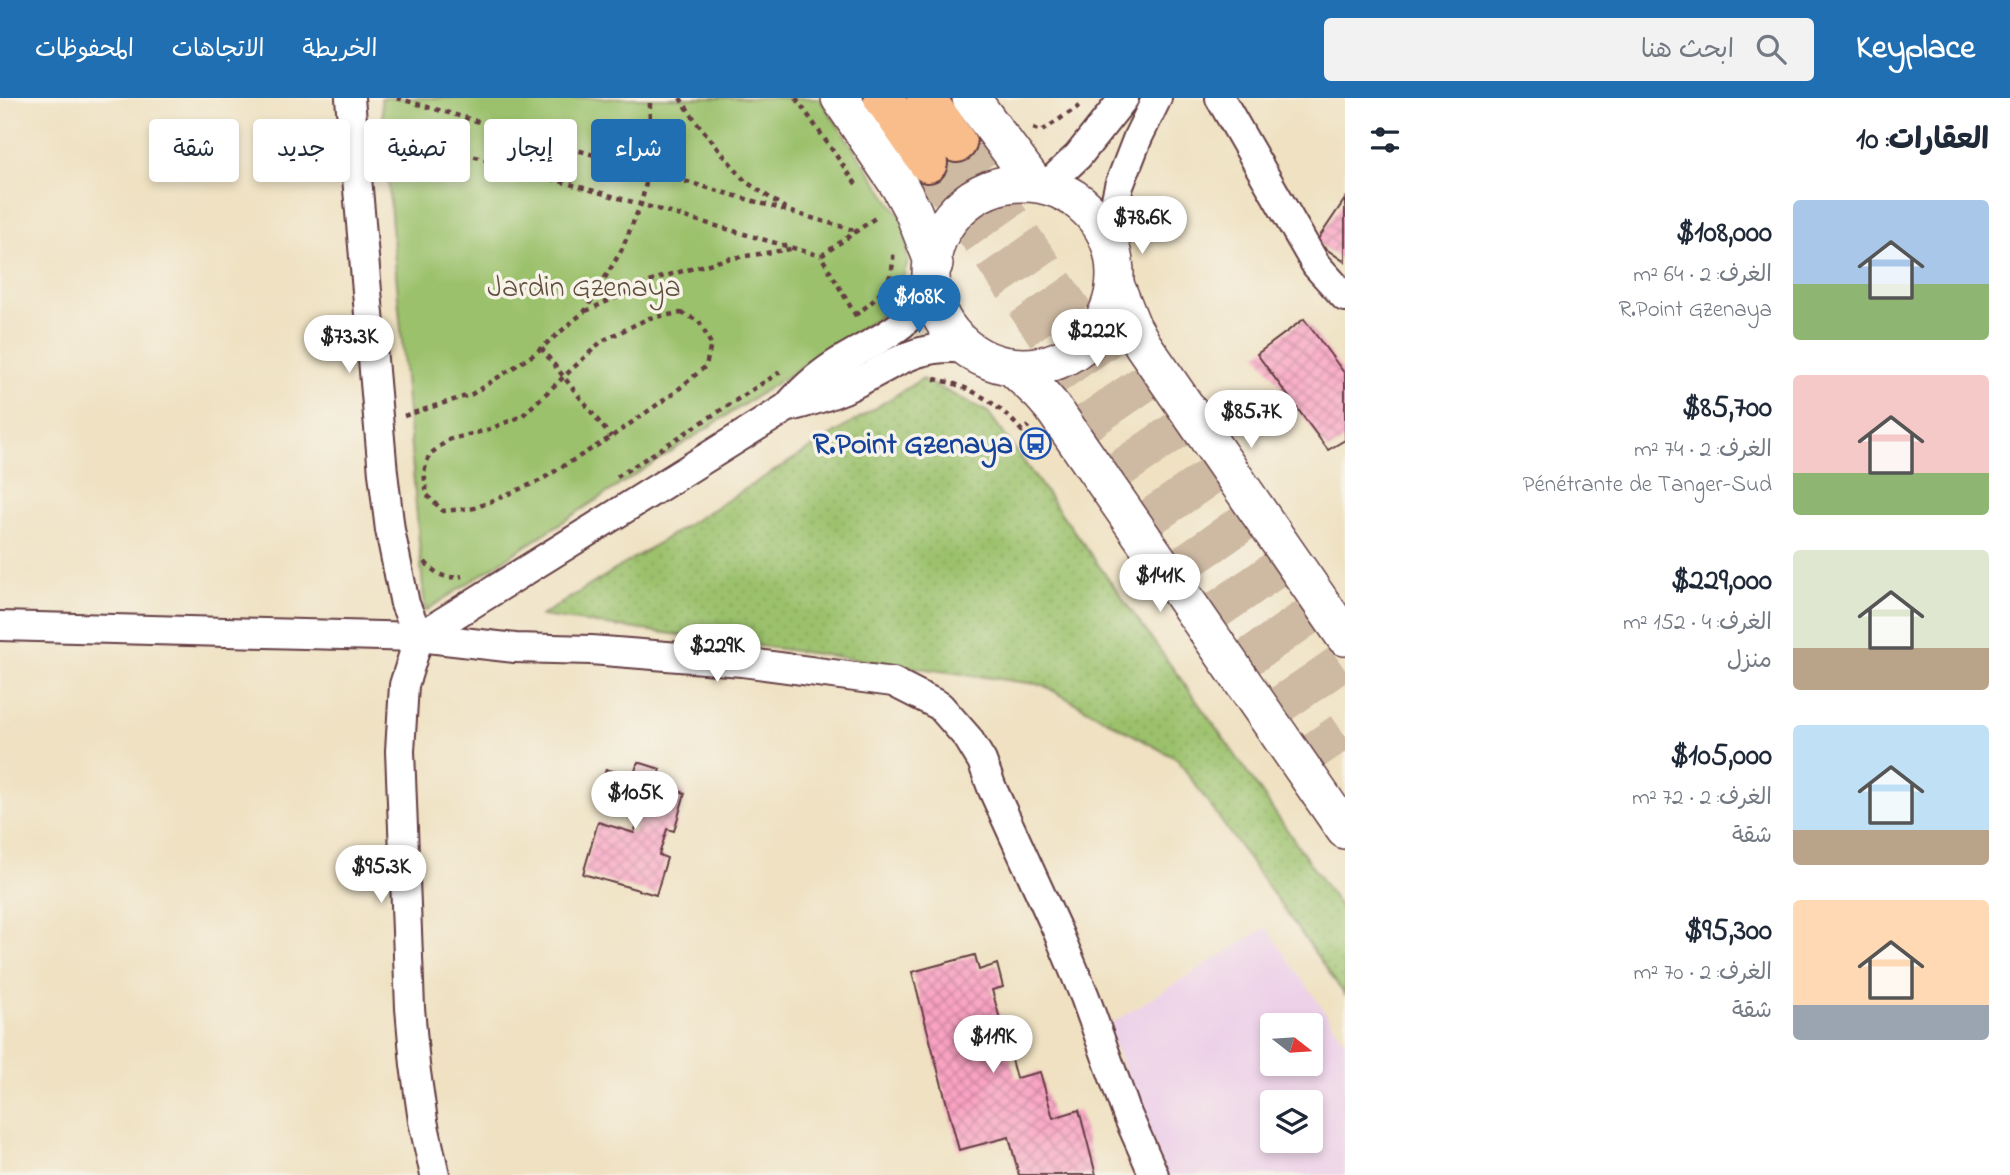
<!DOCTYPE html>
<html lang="ar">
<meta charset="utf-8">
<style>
body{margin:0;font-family:"Indie Flower","Playpen Sans Arabic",sans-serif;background:#f2f2f3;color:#1f2937;direction:rtl;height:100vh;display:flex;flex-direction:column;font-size:26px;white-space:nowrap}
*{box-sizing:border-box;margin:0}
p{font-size:23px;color:#747a83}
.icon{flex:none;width:38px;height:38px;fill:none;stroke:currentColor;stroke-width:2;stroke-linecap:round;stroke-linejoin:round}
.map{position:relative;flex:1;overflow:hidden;direction:ltr}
.drawer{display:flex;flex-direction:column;background:#fff;width:665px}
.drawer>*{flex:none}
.banner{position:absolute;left:21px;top:21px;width:665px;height:63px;direction:rtl;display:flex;gap:14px}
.needle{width:46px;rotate:107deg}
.buttons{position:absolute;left:1260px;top:915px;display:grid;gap:14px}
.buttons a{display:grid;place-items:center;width:63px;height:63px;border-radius:7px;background:#fff;box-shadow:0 4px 10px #0003;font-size:35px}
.price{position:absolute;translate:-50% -60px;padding:0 16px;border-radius:24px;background:#fff;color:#222;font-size:23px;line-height:46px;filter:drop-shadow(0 2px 4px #0008)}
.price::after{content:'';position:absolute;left:50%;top:42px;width:21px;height:16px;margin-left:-10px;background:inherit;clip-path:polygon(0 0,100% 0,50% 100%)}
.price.active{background:#1f6fb2;color:#fff}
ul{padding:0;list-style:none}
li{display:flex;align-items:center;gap:21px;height:175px;padding:0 21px}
li span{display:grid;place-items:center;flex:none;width:196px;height:140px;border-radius:7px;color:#555}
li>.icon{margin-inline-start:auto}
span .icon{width:84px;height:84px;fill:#fffc;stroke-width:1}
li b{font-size:30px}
h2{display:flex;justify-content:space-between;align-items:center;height:84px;padding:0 21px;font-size:30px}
.tag{padding:0 24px;border-radius:7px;background:#fff;box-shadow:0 4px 10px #0003;font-size:24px;line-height:63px}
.tag.active{background:#1f6fb2;color:#fff}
header{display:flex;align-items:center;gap:42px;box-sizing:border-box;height:98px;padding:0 35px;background:#1f6fb2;color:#fff}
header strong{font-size:33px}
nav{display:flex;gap:38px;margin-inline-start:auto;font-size:24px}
.search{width:490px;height:63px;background:#f2f2f3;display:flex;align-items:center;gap:18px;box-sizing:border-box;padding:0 24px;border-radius:7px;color:#747a83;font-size:26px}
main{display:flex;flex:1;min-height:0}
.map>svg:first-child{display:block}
.built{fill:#edd1e9;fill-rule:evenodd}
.grass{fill:url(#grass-dots);stroke:#72704c;stroke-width:2}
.park{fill:#9bc16c;stroke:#72704c;stroke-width:2}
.building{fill:url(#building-cross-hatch)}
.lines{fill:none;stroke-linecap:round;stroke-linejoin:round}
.trunk-tunnel{stroke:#cebaa3;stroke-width:38;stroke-dasharray:38 19;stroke-linecap:butt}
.minor-casing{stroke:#633c42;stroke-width:32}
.tertiary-casing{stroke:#633c42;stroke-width:40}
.trunk-casing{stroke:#633c42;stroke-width:42}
.path{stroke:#633c42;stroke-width:4.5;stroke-dasharray:5 5;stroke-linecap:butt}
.minor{stroke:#fff;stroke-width:28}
.tertiary{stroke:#fff;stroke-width:37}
.trunk{stroke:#f9bc8b;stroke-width:38}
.labels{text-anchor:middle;stroke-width:7;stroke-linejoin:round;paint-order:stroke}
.park-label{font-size:30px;fill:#62503e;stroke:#f7f3e8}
.transit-label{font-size:30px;font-weight:bold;fill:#164399;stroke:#f7f3e8;text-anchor:end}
</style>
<header>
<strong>Keyplace</strong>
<div class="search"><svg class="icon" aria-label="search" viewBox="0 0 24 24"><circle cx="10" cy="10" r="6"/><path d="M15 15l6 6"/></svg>ابحث هنا</div>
<nav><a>الخريطة</a><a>الاتجاهات</a><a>المحفوظات</a></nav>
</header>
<main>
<section class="drawer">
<h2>العقارات: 10<svg class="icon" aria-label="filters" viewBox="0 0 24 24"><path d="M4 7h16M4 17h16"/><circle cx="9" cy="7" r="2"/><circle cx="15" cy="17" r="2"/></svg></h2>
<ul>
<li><span style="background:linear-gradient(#a9c7e8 60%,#8fb573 0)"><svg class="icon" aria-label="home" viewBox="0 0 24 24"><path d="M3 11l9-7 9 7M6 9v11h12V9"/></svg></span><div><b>$108,000</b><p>الغرف: 2 · 64 m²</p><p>R.Point Gzenaya</p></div></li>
<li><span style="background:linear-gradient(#f6c9c9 70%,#8fb573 0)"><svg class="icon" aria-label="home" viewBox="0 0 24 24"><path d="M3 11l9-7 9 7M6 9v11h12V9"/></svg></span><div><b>$85,700</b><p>الغرف: 2 · 74 m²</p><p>Pénétrante de Tanger-Sud</p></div></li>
<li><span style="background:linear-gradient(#dfe7d0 70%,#b9a48a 0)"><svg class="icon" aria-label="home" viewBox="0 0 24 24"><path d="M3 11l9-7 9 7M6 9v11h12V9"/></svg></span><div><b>$229,000</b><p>الغرف: 4 · 152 m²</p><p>منزل</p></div></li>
<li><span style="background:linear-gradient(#bfe0f5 75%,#b9a48a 0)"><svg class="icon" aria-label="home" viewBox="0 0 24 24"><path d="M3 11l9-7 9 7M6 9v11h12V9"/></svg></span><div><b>$105,000</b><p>الغرف: 2 · 72 m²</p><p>شقة</p></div></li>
<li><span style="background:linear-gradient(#ffd9b3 75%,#9aa5b1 0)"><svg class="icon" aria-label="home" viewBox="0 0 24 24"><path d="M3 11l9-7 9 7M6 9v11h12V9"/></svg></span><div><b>$95,300</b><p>الغرف: 2 · 70 m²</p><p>شقة</p></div></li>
</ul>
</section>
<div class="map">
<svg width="1345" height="1077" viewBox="0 0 1345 1077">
<defs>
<pattern id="grass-dots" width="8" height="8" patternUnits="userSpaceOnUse" patternTransform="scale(1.75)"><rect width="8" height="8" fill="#9bc16c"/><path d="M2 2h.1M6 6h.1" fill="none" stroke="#87a55e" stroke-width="1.8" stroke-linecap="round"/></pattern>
<pattern id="building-cross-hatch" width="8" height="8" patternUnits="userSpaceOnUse" patternTransform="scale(1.75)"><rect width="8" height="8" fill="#faa3c3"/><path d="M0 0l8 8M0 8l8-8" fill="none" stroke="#cc849f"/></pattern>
</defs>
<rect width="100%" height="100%" fill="#f7f3e8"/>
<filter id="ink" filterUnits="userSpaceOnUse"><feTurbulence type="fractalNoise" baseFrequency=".0143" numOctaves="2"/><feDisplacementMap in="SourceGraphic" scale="14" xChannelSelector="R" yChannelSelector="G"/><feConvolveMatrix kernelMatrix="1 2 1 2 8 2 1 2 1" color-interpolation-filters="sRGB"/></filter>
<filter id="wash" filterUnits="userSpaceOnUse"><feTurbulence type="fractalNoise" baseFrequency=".00686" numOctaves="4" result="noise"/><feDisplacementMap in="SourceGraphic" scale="28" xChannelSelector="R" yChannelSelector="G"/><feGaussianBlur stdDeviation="1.57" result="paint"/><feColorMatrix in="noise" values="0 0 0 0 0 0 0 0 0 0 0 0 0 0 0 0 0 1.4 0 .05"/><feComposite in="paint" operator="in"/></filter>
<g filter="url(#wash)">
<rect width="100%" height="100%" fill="#efe1c1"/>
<path class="built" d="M1266,829L1345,943V1077H1167L1107,928ZM1272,928H1311V966H1272ZM1272,1004H1311V1043H1272Z"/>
<path class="grass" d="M922,281L988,314L1227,645L1345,816V897L1177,661L1043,587L541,518Z"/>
<path class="park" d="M381,0H819L905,125L908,163L894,209L425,513Z"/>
<g id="blocks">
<g class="building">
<path d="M1345,101V164L1316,144Z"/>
<path d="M1304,221L1345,276V342L1328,352L1257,256Z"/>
<path d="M638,664L660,671L656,686L685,695L674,733L667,731L659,757L667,760L656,797L583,776L598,724L634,735L642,709L599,696L606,671L633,679Z"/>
<path d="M975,857L979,872L997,866L1003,889L992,892L1016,980L1040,974L1053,1020L1079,1012L1096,1077H1019L1009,1039L959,1052L912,874Z"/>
</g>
</g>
</g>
<g filter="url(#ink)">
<use href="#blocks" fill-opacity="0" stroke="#633c42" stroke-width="2"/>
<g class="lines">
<g class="trunk-tunnel">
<path d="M957,45L1345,605"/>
<path d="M928,65L1345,671"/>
</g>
<defs>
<g id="minor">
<path d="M350,0L383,375L390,432L405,506L419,539L404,587L400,653L410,910L415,967L423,1023L435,1077"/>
<path d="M1220,0L1316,167L1345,199"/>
<path d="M1046,88L1078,58L1124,0"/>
<path d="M1107,140L1119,88L1138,39L1157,0"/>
<path d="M788,308C806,287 827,270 851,257C868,247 886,239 902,226C914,215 924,203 933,189"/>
<path d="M0,528L419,539L515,550L591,552L742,564L893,584L940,608L968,640L982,663L992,690L1057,832L1085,899L1127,1016L1154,1077"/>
<path d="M419,539L786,310C806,305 825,299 844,291C889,271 913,244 967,251"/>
</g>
<g id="tertiary">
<path d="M840,0L900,89L913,113L934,166"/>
<path d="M971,0L1034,85"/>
<circle cx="1023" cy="177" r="92"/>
<path d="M1115,186L1132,228L1143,247L1345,539"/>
<path d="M1011,268L1040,295L1053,310L1345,732"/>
</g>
<g id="trunk">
<path d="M883,0L928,65"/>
<path d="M926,0L957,45"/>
</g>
</defs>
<use href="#minor" class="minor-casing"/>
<use href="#tertiary" class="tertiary-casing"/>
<use href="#trunk" class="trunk-casing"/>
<g class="path">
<path d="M397,0L857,133"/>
<path d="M680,0L698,26L745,83L788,112"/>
<path d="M796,0L856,86"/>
<path d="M1033,30L1042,33L1079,8"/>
<path d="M378,31L821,158"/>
<path d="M586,213L661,179L727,161L791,151"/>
<path d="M681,215L699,223L711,246L706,268L674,295L611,339L539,383L475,410L443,413L427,397L424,374L429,357L448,342L487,332L522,318L602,243L649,220Z"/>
<path d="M855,217C878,201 895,184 893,154"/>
<path d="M856,218L821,158L878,118"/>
<path d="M541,250L611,339"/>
<path d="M934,281C970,287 999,306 1022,333L1029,328"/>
<path d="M404,318L472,296L533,257L585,213L621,153L641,106L649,73L650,0"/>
<path d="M617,379L780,274"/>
<path d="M425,464C436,476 445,482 462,478"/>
</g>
<use href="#minor" class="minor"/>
<use href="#tertiary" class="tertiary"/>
<use href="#trunk" class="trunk"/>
</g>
</g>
<defs>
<symbol id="bus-ring" viewBox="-11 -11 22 22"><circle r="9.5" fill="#f7f3e8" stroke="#1a4fb4" stroke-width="1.5"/><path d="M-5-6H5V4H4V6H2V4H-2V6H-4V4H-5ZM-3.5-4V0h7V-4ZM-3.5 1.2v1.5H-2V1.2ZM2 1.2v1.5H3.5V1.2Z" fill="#1a4fb4"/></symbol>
</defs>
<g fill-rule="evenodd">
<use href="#bus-ring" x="1018" y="328" width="35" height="35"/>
</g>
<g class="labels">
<g class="park-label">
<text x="584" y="198">Jardin Gzenaya</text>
</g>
<g class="transit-label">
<text x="1013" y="355">R.Point Gzenaya</text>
</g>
</g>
</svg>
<div class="buttons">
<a><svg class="needle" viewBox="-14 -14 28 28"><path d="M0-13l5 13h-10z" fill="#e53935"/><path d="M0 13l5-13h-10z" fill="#747a83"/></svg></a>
<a><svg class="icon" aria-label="layers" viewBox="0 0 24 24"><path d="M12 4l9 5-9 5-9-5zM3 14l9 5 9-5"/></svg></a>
</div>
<b class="price" style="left:1142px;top:158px">$78.6K</b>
<b class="price active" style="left:919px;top:237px">$108K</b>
<b class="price" style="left:1097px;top:271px">$222K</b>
<b class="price" style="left:349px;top:277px">$73.3K</b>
<b class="price" style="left:1251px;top:352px">$85.7K</b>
<b class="price" style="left:1160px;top:516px">$141K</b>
<b class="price" style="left:717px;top:586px">$229K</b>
<b class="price" style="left:635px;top:733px">$105K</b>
<b class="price" style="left:381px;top:807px">$95.3K</b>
<b class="price" style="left:993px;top:977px">$119K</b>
<div class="banner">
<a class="tag active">شراء</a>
<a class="tag">إيجار</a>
<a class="tag">تصفية</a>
<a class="tag">جديد</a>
<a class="tag">شقة</a>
</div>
</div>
</main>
